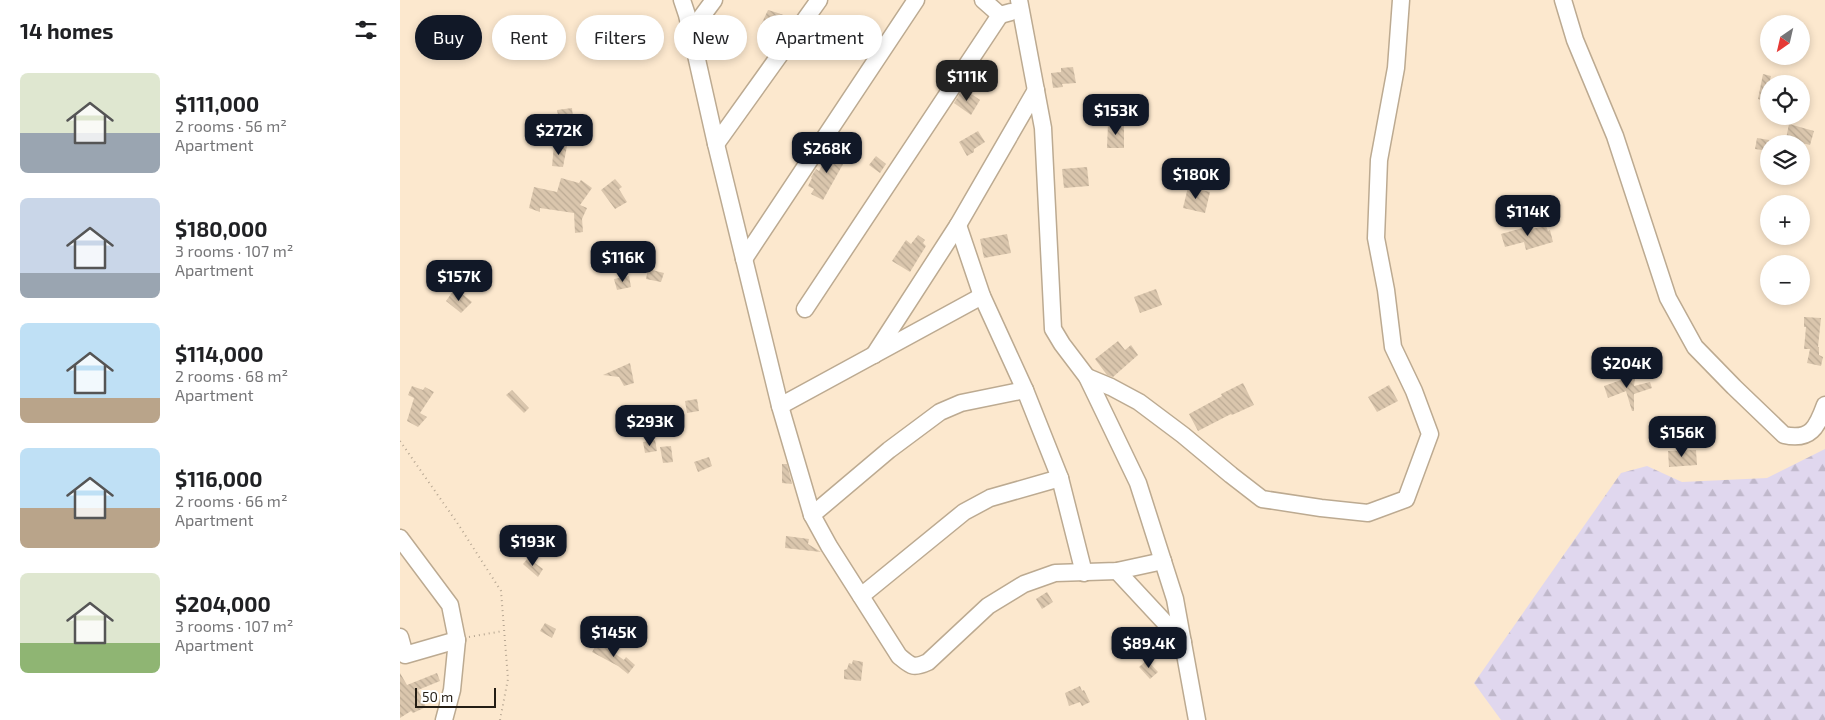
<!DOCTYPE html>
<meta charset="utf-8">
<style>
body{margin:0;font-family:"Exo 2",sans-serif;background:#f6f6f6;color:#202124;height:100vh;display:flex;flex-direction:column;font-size:19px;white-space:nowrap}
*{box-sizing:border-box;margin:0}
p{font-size:16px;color:#757577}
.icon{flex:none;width:28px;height:28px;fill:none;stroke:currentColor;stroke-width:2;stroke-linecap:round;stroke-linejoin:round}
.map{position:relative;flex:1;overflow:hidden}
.details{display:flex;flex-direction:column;background:#fff;width:400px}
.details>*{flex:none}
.hud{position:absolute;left:15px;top:15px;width:475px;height:45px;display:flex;gap:10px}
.needle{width:32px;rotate:214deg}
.tools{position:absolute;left:1360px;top:15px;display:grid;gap:10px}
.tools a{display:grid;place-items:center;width:50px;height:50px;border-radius:50%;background:#fff;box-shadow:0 2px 8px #0003;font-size:25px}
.scale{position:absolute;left:15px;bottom:12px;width:81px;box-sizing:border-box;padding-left:5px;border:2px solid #241d14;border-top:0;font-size:14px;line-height:18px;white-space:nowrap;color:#241d14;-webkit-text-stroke:4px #fff;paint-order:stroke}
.price{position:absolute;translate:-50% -42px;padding:0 11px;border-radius:10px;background:#111827;color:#fff;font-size:16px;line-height:32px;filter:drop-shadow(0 1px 2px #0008)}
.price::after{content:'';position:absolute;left:50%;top:30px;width:15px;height:11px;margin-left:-8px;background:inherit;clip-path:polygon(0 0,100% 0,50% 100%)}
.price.selected{background:#222;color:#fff}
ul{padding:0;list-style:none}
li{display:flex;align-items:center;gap:15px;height:125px;padding:0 20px}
li span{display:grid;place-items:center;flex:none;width:140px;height:100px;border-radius:8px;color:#555}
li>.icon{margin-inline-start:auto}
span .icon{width:60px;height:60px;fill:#fffc;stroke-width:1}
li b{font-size:21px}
h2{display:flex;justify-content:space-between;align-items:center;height:60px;padding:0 20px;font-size:21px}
.pill{padding:0 18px;border-radius:22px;background:#fff;box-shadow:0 2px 8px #0003;font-size:18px;line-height:45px}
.pill.selected{background:#111827;color:#fff}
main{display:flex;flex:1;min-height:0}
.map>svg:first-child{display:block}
.forest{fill:url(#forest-firs)}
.building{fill:url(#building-back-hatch)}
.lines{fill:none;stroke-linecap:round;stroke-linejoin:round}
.minor-casing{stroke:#bcaa91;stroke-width:19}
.path{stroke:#b6a692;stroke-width:2;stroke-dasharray:1 4;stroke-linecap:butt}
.minor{stroke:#fff;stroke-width:16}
</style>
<main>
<section class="details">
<h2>14 homes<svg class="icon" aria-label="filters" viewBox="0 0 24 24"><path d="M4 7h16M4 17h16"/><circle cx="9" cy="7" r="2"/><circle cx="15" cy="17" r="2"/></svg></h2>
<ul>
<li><span style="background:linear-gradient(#dfe7d0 60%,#9aa5b1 0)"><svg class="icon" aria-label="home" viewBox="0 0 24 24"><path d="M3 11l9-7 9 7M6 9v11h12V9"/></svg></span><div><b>$111,000</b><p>2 rooms · 56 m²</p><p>Apartment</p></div></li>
<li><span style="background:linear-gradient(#c9d6e8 75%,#9aa5b1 0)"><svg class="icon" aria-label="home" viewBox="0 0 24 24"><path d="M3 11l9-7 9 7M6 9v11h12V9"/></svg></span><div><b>$180,000</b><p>3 rooms · 107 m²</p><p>Apartment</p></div></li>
<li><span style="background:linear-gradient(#bfe0f5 75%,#b9a48a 0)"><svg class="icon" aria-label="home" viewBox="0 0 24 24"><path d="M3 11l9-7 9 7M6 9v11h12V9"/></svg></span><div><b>$114,000</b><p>2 rooms · 68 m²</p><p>Apartment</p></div></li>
<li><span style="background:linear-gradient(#bfe0f5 60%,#b9a48a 0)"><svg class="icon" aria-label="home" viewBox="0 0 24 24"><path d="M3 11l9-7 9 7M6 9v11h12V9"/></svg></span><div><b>$116,000</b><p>2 rooms · 66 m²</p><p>Apartment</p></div></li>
<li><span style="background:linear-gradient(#dfe7d0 70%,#8fb573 0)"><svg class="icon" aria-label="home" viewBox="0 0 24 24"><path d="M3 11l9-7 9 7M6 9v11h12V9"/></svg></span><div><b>$204,000</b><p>3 rooms · 107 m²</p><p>Apartment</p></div></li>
</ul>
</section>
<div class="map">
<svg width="1425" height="720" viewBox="0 0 1425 720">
<defs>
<pattern id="forest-firs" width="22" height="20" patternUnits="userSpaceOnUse" patternTransform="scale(1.25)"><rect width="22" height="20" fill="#e0d7ee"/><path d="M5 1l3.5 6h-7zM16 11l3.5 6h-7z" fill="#c0b8cb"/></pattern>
<pattern id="building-back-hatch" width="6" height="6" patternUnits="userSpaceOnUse" patternTransform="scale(1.25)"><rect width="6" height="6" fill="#dac6ad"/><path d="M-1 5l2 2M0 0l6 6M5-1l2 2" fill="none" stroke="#bbaa94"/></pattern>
</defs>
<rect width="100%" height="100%" fill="#fce8ce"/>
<path class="forest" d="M1425,449V720H1101L1074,683L1221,473L1247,466L1282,482L1367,478Z"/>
<g class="building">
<path d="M368,10L378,13L386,16L380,28L378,27L375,32L361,25Z"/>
<path d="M673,67L676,83L662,84L663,87L653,88L651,73L661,72V68Z"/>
<path d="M1363,74L1371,76L1365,101L1358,99Z"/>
<path d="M563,88L580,100L571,115L554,103Z"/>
<path d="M172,108L173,118L159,120L157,110Z"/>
<path d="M708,123L724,124V148H707Z"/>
<path d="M1389,124L1414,131L1410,145L1386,139Z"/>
<path d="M578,131L585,142L574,149V152L567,156L559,142Z"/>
<path d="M1357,138L1369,140V151L1355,149Z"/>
<path d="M154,145L167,146L163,167L152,166Z"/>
<path d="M431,148L447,157L423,200L411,194L414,189L408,186L412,178L411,177L416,169L419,171Z"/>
<path d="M476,156L486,164L480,173L469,165Z"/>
<path d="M687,167L689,186L664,188L662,169Z"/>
<path d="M161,178L179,183L181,180L192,188L180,205L187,208L182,219L183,232L175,233L174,213L140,208V212L129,208L134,187L157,192Z"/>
<path d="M215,179L222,187L219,189L227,202L215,209L201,190Z"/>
<path d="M788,187L810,192L805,213L783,208Z"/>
<path d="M1146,226L1148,231L1150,230L1153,242L1126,250L1124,242L1105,247L1101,234L1126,227L1127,230Z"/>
<path d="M607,234L611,253L584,258L580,239Z"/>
<path d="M518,235L525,240L523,243L526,246L510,272L492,261L506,240L511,244Z"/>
<path d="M248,269L264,273L261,282L246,279Z"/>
<path d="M229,276L231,287L217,290L214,279Z"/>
<path d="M756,289L762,305L740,313L734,297Z"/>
<path d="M53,291L59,296L60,292L72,302L61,313L46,301Z"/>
<path d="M1404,317L1421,318L1418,347H1419V355L1423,357L1421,366L1407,363L1410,349H1404L1406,327H1404Z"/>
<path d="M718,341L725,350L731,345L738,355L713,377L707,375L695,359Z"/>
<path d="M230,363L234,383L224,386L219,377L203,375Z"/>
<path d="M1227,378H1235L1234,386L1250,382L1252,388L1234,394V411H1232L1226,391L1208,398L1204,386Z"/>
<path d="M843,383L854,405L832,415L831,414L798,431L789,414L822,396L821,394Z"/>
<path d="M989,385L998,401L977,412L968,397Z"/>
<path d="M12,386L23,390L25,387L34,392L20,413L27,417L18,427L7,421L14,398L8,395Z"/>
<path d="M112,390L129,408L124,413L106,395Z"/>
<path d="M297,399L299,411L287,413L285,401Z"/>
<path d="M255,440L257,451L245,453L243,442Z"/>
<path d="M271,446L273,462L263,463L260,447Z"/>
<path d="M1296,450L1297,465L1269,467L1268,451Z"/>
<path d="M309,457L312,466L298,472L294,462Z"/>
<path d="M382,464H387L392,484L382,483Z"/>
<path d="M386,536L409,539L408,544L421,552L385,548Z"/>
<path d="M128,558L143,569L138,577L123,564Z"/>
<path d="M647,592L653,602L642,609L636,599Z"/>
<path d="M145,623L156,629L152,638L140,631Z"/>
<path d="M198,642L224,660L226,657L235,665L228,674L218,666L192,652Z"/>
<path d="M453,660L463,662L461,681L444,679V670L447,669L449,663L452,664Z"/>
<path d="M747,660L758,672L750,679L739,667Z"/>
<path d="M0,673L7,685L37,673L40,681L18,690L26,707L13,713L11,711L0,718Z"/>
<path d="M680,686L682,691L684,690L690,702L682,706L680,702L669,706L665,693Z"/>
</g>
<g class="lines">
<defs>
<g id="minor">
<path d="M282,0L287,15L316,144L380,406L412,515L429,546L499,656C511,666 513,669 528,662L588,606L624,584L655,573L717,571L763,561"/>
<path d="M583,0L600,15L611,12"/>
<path d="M619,0L643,128L653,329L662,344L687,377L738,483L775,599L797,720"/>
<path d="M1163,0L1175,40L1215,136L1268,298L1295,347L1334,387L1384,435C1411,441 1417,427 1425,405"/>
<path d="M291,31L314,0"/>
<path d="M316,144L419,0"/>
<path d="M558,225L582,296L625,390L660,478L684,573"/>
<path d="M344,259L516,0"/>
<path d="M405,309L600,15"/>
<path d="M474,355L558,225L636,90"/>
<path d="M687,377L711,387L739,402L783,435L831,475L862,499L921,508L968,513L1006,499L1030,434L1014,391L993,347L986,290L976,238L979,160L996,68L1001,0"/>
<path d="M380,406L582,296"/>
<path d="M412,515L489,450L540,412L561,403L625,390"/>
<path d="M0,538L50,605L57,640L52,690L44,720"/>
<path d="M717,571L783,642"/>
<path d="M461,596L564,512L590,498L660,478"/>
<path d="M0,637L5,655L57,640"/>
</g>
</defs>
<use href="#minor" class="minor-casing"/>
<g class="path">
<path d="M0,441L58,524L101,591L108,679L100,720"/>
<path d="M69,637L103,631"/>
</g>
<use href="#minor" class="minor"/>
</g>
</svg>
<div class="tools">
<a><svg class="needle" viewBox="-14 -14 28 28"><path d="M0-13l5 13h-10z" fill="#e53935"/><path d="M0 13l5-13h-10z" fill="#757577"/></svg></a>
<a><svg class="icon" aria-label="locate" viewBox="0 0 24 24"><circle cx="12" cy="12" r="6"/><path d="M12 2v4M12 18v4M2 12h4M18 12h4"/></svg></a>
<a><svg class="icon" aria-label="layers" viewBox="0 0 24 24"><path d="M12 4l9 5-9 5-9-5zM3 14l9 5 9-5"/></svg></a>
<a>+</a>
<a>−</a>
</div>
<div class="scale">50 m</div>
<b class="price selected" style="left:567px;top:102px">$111K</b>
<b class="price" style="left:716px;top:136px">$153K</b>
<b class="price" style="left:159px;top:156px">$272K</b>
<b class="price" style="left:427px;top:174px">$268K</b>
<b class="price" style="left:796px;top:200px">$180K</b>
<b class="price" style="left:1128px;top:237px">$114K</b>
<b class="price" style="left:223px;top:283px">$116K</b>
<b class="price" style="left:59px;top:302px">$157K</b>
<b class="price" style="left:1227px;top:389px">$204K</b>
<b class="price" style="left:250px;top:447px">$293K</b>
<b class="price" style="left:1282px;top:458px">$156K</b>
<b class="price" style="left:133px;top:567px">$193K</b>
<b class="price" style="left:214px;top:658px">$145K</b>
<b class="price" style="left:749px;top:669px">$89.4K</b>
<div class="hud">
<a class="pill selected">Buy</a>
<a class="pill">Rent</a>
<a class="pill">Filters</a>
<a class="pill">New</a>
<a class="pill">Apartment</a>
</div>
</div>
</main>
